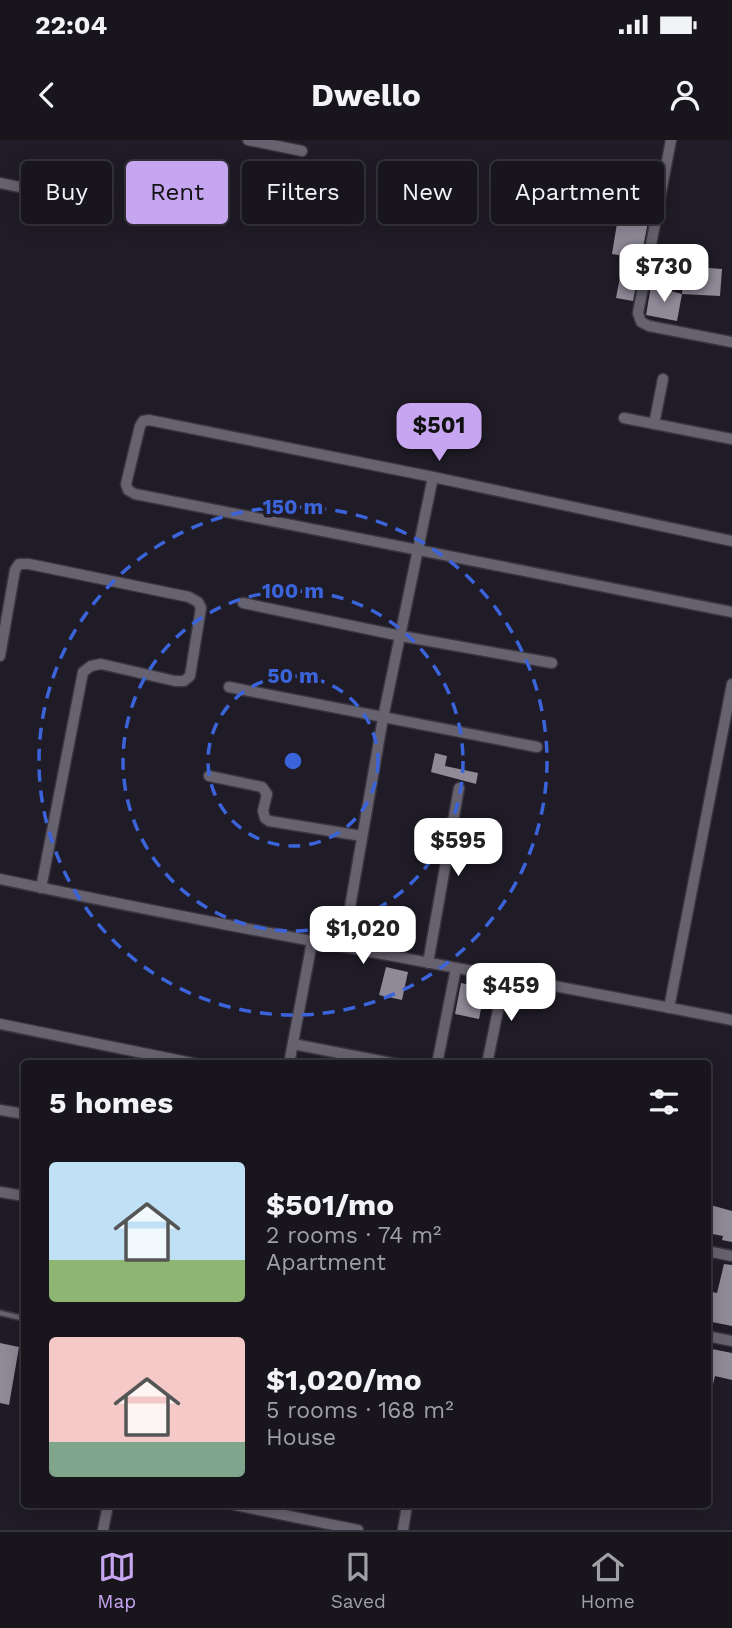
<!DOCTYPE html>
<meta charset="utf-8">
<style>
body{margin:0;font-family:"Work Sans",sans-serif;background:#25222a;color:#f1f3f6;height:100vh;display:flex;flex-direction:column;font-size:26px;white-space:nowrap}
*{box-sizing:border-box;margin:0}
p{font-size:23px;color:#9f9fa4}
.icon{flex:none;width:38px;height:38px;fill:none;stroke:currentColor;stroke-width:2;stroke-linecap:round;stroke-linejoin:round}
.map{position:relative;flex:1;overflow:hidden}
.details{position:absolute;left:21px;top:920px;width:690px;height:448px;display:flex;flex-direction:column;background:#18151d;border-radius:7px;box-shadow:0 4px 18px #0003,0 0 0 2px #36343b}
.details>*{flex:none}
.banner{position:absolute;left:21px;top:21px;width:691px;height:63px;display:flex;gap:14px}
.price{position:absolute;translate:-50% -60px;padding:0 16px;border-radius:14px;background:#fff;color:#222;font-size:23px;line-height:46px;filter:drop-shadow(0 2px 4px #0008)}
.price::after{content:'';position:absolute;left:50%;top:42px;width:21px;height:16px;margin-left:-10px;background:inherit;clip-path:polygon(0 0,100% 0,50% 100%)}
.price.on{background:#c6a6f0;color:#111}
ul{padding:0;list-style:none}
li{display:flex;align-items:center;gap:21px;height:175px;padding:0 28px}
li span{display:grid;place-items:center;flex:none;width:196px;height:140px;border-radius:7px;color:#555}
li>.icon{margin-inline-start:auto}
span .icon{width:84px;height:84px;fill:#fffc;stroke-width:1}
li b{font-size:30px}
h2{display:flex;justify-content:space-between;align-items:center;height:84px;padding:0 28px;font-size:30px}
.tag{padding:0 24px;border-radius:7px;background:#18151d;box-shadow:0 4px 18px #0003,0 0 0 2px #36343b;font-size:24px;line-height:63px}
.tag.on{background:#c6a6f0;color:#111}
.status{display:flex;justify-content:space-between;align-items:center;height:49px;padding:0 35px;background:#18151d;direction:ltr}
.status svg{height:19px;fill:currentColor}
header{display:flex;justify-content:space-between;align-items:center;height:91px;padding:0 28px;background:#18151d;font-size:32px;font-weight:700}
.tabs{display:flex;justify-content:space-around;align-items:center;height:98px;border-top:2px solid #36343b;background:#18151d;font-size:19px;color:#9f9fa4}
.tabs a{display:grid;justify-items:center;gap:4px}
.tabs .on{color:#c6a6f0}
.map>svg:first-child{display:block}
.building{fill:#8f8998}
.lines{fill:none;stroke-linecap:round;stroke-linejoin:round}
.lane-casing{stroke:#3a3640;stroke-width:8}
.street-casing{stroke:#3a3640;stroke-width:13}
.lane{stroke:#67626f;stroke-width:4.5}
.street{stroke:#67626f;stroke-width:10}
.ring{fill:none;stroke:#3b64db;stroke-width:3.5;stroke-dasharray:12 9}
.centre{fill:#3b64db;stroke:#201c27;stroke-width:3.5}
.ring-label{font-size:21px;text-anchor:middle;font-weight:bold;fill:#3b64db;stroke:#201c27;stroke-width:7;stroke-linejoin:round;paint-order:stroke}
</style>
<div class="status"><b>22:04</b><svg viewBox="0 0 49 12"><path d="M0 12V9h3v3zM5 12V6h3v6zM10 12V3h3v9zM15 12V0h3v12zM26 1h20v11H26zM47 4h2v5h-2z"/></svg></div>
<header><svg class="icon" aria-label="back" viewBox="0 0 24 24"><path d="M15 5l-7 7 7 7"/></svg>Dwello<svg class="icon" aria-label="person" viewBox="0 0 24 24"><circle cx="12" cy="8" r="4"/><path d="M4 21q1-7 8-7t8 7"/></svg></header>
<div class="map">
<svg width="732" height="1390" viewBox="0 0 732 1390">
<rect width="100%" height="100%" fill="#201c27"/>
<g class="building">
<path d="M626,28L657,34L633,161L616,158L624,116L612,114Z"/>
<path d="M684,126L722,129L720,156L682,154Z"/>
<path d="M651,146L682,154L677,181L646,175Z"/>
<path d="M435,613L447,616L445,626L478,633L476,644L431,632Z"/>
<path d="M386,827L408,832L402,860L379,855Z"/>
<path d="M461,843L485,848L479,879L455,874Z"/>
<path d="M707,1064L732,1071V1102L722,1100L723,1096L707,1093Z"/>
<path d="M724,1124L732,1125V1186L707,1181V1151L717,1153Z"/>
<path d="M0,1203L19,1207L9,1265L0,1263Z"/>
<path d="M707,1208L732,1213V1240L715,1236L711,1253H707Z"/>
</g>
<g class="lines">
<defs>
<path id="lane" d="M0,1173L22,1178"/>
<g id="street">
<path d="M248,0L302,11"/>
<path d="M671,0L638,173L641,182L649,186L732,202"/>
<path d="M0,43L34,50"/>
<path d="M624,278L732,299"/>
<path d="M654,284L663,239"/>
<path d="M732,401L433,337L149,280L143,281L140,286L126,344L128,350L135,354L732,472"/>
<path d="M243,463L401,496L552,523"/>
<path d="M0,516L15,430L19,424H29L189,457L198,462L201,468L190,536L184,541H175L101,524L91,526L83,532L41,748"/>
<path d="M229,547L537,607"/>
<path d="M209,636L262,647L267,654L263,671L265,678L269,681L362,696"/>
<path d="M0,739C243,791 488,832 732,880"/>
<path d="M343,807L383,578L433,337"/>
<path d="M428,823L459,648"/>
<path d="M669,868L732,544"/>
<path d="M0,884L197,924"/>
<path d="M293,904L396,924"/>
<path d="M289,924L312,802"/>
<path d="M437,924L456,828"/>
<path d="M487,924L505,836"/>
<path d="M0,970L24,974"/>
<path d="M0,1052L24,1056"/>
<path d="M707,1111L732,1116"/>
<path d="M707,1196L732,1201"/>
<path d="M235,1365L358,1390"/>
<path d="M103,1390L108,1365"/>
<path d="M403,1390L407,1365"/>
</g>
</defs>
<use href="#lane" class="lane-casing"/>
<use href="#street" class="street-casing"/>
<use href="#lane" class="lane"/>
<use href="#street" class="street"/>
</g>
<g class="ring">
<circle cx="293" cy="621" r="85"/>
<circle cx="293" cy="621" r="170"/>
<circle cx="293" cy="621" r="254"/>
</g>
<circle cx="293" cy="621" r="10" class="centre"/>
<g class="ring-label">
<text x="293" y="374">150 m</text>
<text x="293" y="458">100 m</text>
<text x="293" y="543">50 m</text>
</g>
</svg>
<b class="price" style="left:664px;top:164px">$730</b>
<b class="price on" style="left:439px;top:323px">$501</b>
<b class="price" style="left:458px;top:738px">$595</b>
<b class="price" style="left:363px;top:826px">$1,020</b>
<b class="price" style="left:511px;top:883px">$459</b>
<div class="banner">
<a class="tag">Buy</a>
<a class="tag on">Rent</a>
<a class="tag">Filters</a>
<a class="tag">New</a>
<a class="tag">Apartment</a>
</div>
<section class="details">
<h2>5 homes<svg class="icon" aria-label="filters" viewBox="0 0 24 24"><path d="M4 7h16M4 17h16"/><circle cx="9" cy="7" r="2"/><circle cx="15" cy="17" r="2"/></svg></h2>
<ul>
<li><span style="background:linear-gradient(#bfe0f5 70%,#8fb573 0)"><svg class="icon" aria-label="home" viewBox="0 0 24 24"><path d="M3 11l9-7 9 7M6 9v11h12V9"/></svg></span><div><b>$501/mo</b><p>2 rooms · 74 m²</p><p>Apartment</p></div></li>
<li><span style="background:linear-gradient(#f6c9c9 75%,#7fa58c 0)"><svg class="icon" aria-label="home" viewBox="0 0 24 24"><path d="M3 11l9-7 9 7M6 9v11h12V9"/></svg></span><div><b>$1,020/mo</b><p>5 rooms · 168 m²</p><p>House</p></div></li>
</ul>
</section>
</div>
<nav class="tabs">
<a class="on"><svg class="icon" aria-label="map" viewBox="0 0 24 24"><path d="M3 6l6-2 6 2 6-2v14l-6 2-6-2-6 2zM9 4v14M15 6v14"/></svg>Map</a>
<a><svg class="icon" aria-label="saved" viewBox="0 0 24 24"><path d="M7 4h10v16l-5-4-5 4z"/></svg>Saved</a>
<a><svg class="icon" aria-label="home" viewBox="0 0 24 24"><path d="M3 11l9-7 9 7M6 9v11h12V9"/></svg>Home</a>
</nav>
